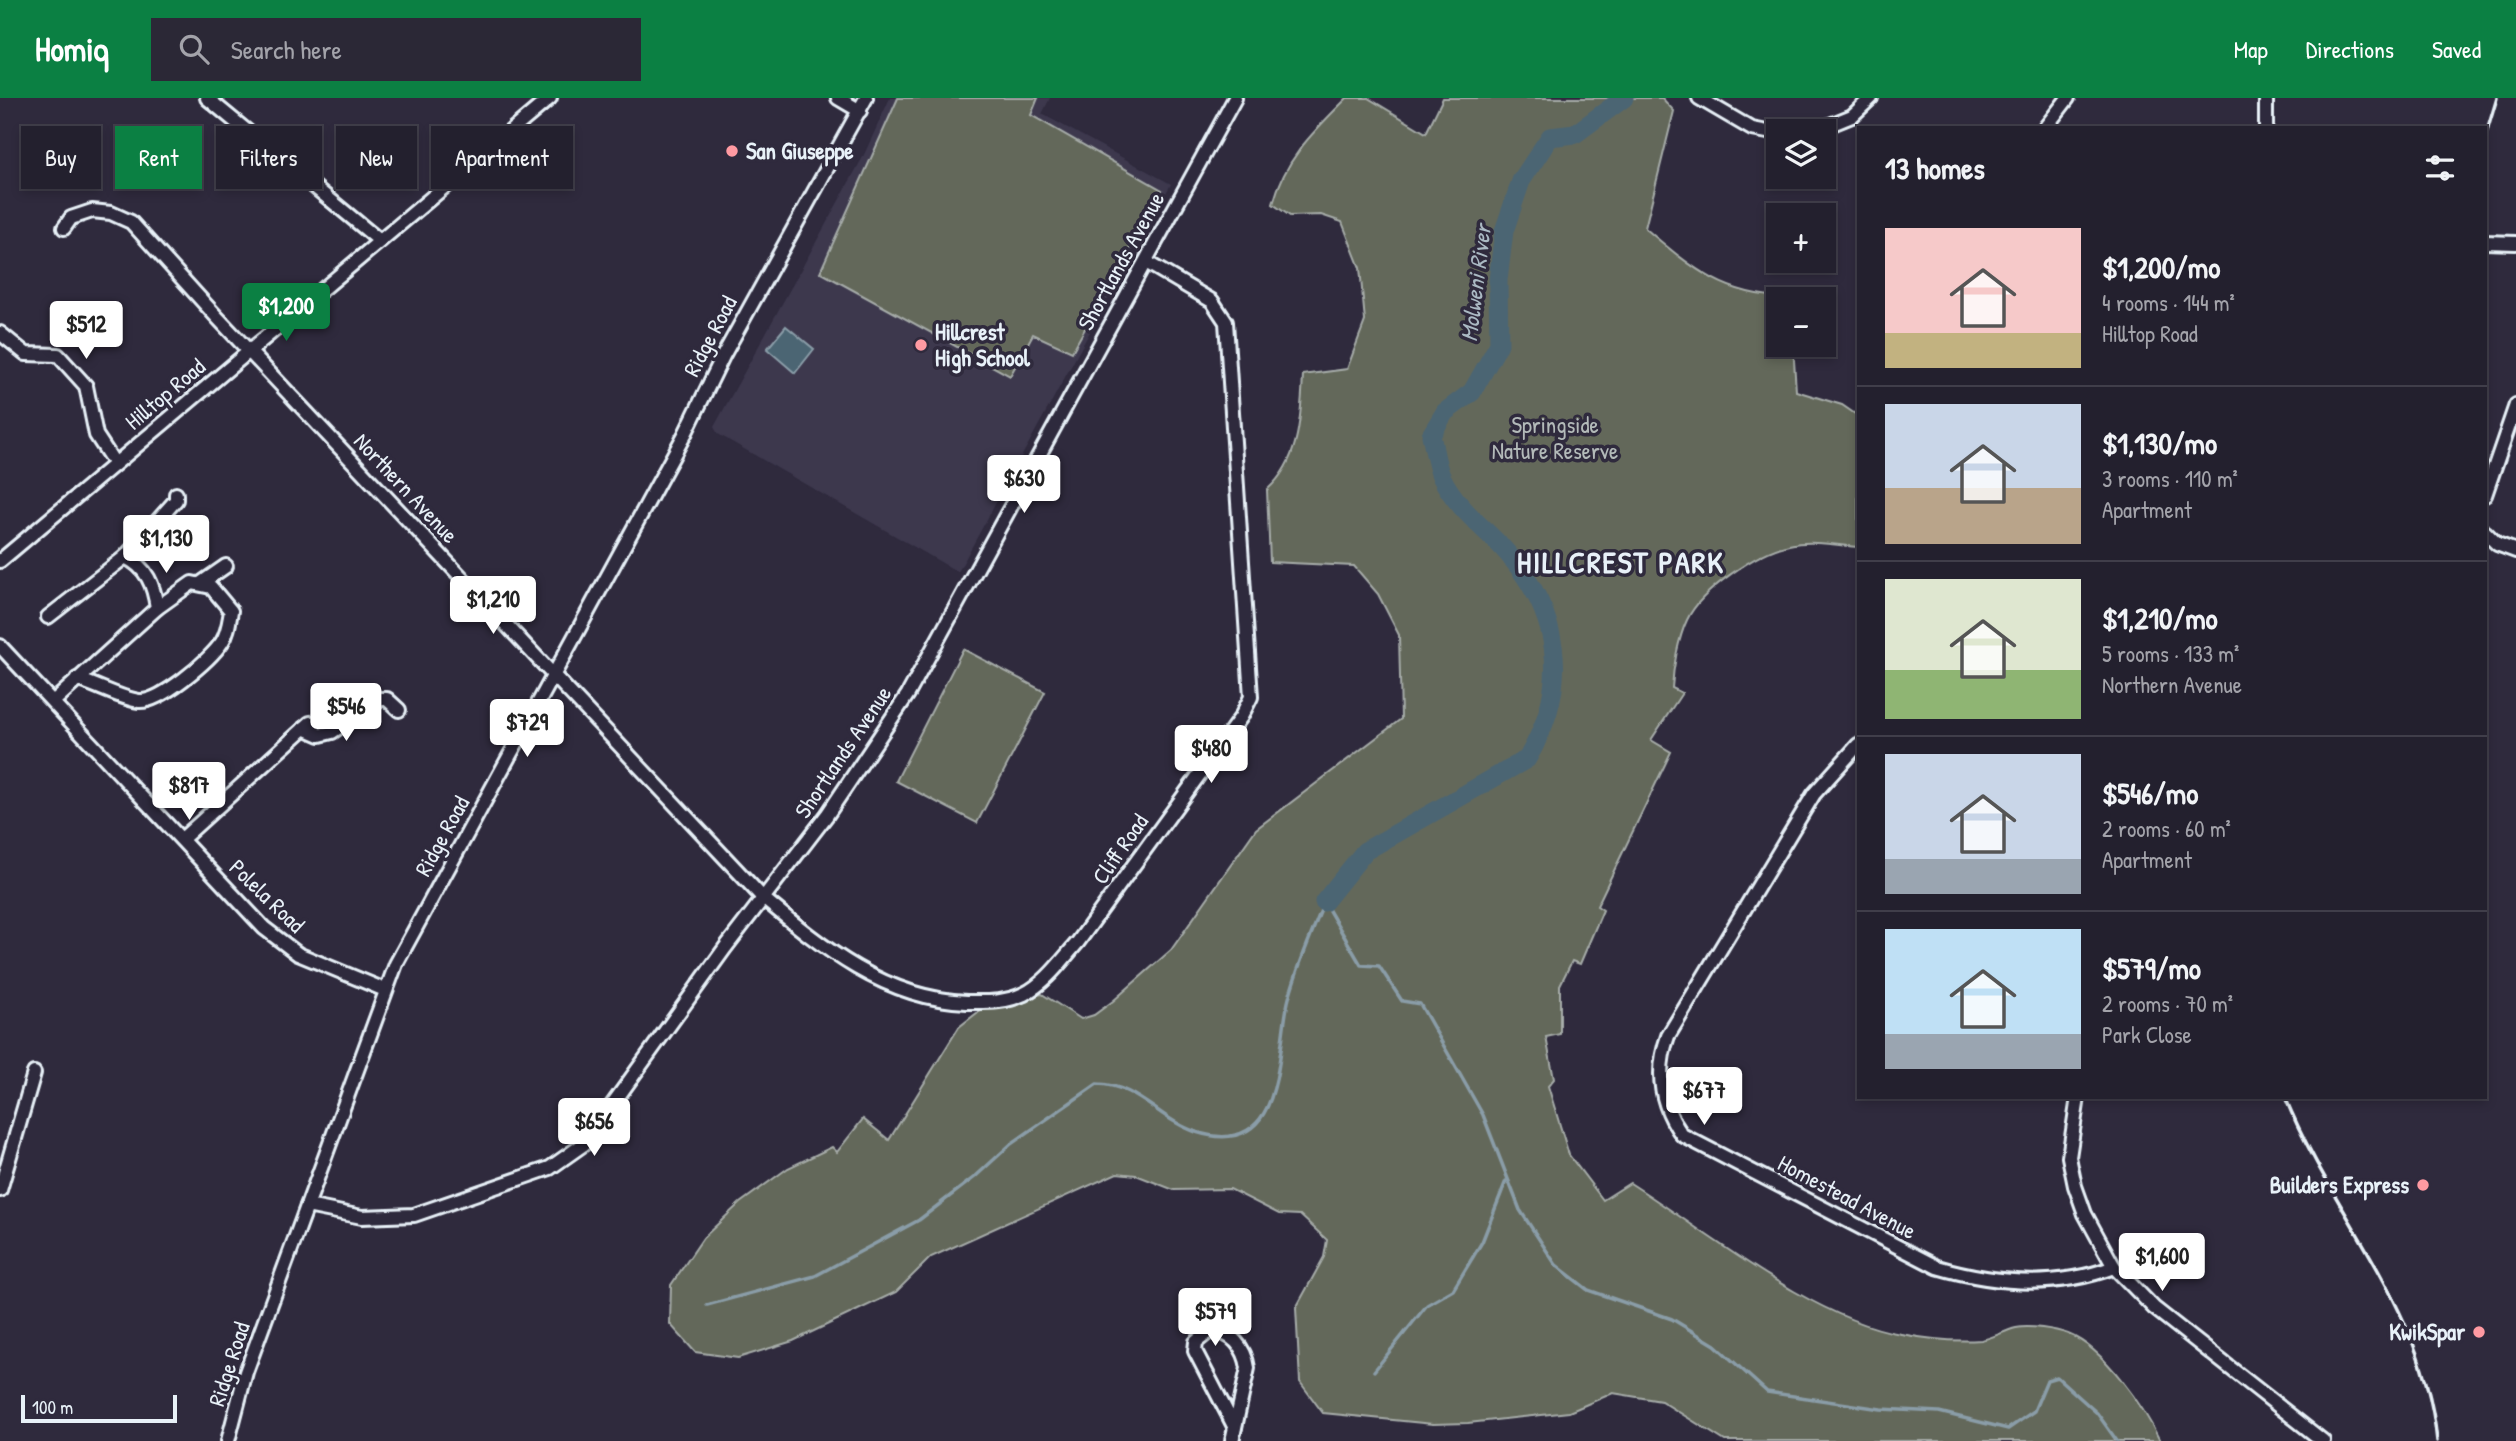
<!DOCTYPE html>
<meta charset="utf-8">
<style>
body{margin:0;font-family:"Patrick Hand",sans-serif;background:#2b2836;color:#f1f3f6;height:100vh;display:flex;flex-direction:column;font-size:26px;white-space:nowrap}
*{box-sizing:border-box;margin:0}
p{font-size:23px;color:#a3a3aa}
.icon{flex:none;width:38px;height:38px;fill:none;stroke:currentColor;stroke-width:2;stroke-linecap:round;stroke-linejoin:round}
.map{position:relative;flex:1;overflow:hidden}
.drawer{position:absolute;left:1857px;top:28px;width:630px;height:973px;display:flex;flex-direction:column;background:#23202e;border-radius:0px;box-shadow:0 4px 10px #0003,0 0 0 2px #403e4a}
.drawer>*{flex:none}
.top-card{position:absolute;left:21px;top:28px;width:665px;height:63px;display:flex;gap:14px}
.controls{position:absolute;left:1766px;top:21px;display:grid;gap:14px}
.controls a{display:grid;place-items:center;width:70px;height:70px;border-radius:0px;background:#23202e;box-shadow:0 4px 10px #0003,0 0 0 2px #403e4a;font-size:35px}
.scale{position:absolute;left:21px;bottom:18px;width:156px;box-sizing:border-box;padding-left:7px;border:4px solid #e8f1f8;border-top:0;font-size:19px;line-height:24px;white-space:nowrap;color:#e8f1f8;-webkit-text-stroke:5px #2f2a3d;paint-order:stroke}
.price{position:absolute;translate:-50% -60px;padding:0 16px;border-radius:7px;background:#fff;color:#222;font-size:23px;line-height:46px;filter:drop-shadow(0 2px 4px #0008)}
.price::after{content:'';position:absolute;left:50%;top:42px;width:21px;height:16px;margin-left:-10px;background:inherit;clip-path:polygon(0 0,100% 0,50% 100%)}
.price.on{background:#0b8043;color:#fff}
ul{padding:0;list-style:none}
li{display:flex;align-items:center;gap:21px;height:175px;padding:0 28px}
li+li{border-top:2px solid #403e4a}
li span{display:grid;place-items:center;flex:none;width:196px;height:140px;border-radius:0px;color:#555}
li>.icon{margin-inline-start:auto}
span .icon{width:84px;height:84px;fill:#fffc;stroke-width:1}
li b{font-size:30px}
h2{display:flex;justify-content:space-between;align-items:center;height:84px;padding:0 28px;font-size:30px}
.tag{padding:0 24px;border-radius:0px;background:#23202e;box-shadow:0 4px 10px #0003,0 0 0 2px #403e4a;font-size:24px;line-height:63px}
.tag.on{background:#0b8043;color:#fff}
header{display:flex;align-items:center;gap:42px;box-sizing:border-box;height:98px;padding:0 35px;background:#0b8043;color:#fff}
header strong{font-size:33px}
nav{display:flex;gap:38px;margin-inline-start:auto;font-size:24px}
.search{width:490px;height:63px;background:#2b2836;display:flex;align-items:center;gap:18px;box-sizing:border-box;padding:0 24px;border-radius:0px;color:#a3a3aa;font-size:26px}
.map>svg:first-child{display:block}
.built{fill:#3d384e}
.green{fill:#64685a;stroke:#a6aca9;stroke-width:2}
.water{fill:#4c6573;stroke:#8a9da8;stroke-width:2}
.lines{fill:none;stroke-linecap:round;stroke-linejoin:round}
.stream{stroke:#8a9da8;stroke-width:3.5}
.river{stroke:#4c6573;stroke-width:19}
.minor-casing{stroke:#e8f1f8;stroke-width:18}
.minor{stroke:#2f2a3d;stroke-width:12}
.rail{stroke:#e8f1f8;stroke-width:3.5}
.poi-dot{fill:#ff9aa2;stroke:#2f2a3d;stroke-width:2.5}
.labels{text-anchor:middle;stroke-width:7;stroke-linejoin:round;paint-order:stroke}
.poi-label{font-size:23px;font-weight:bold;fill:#e8f1f8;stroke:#2f2a3d;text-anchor:start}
.street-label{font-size:23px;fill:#e8f1f8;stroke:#2f2a3d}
.park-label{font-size:23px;fill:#b3bab9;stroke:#2f2a3d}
.water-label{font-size:24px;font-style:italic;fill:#aab9c3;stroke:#2f2a3d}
.district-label{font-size:30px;font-weight:bold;letter-spacing:2px;fill:#e8f1f8;stroke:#2f2a3d}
</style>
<header>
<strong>Homiq</strong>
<div class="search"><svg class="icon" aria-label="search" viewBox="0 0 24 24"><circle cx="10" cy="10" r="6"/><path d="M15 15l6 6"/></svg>Search here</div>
<nav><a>Map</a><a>Directions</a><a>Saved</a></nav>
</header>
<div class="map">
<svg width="2516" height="1343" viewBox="0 0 2516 1343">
<rect width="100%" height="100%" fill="#2f2a3d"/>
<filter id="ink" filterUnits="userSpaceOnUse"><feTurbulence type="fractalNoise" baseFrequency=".0143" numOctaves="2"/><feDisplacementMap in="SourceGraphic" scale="14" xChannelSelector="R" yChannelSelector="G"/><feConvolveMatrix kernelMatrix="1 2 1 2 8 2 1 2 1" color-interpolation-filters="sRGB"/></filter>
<g filter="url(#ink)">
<path class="built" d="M890,0H1050L1042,16L1171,86L958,474L718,336L714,329L863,59Z"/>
<g class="green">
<path d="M898,0H1038L1031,17L1162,92L1072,254L1033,236L1010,278L820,174Z"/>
<path d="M1347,0H1368L1426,35L1443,0H1662L1674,13L1645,130C1692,170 1725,199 1790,199L1778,201V247H1793L1796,293L1842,307L1858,318V449C1836,447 1811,442 1789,447C1757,454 1701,492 1687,522C1678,541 1673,570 1672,590L1682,595L1651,642L1671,654L1597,808L1603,812L1580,866L1572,863L1560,887V936L1546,939L1554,981L1548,988L1569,1057L1603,1102L1630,1085C1707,1134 1812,1221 1901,1236C1927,1241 1954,1244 1981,1242C1993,1240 2004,1233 2016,1230C2029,1227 2055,1231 2068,1236C2104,1250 2144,1309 2160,1343H1725L1661,1303L1613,1295L1569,1314L1468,1325L1433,1326L1323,1315L1300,1284L1296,1210L1324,1159L1327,1142L1300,1117L1279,1116L1230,1091L1174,1092L1136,1077L1117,1075L931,1159L896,1194L793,1243L738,1260L695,1254L670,1226L671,1187L703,1140L740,1105L788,1070L832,1049L837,1054L863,1021L889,1042L959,929L982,911L1042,896L1081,921L1094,917L1113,903L1171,852L1256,731L1401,621L1399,537L1378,496L1354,468L1270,464L1267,392C1300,363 1301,318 1303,277L1347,271L1365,223L1360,170L1342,124L1321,117L1290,118L1273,106C1285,60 1314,33 1347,0Z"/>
<path d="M963,551L1045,594L977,725L896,683Z"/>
</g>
<path class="water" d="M786,228L814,251L795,275L767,251Z"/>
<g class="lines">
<g class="stream">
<path d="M1324,804L1361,867L1379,868L1402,903L1420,906L1483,1017L1520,1112L1556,1167L1588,1192L1672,1221L1715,1247L1767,1294L1881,1311L1939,1314L2008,1331L2034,1313L2047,1282L2057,1279L2097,1315L2117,1343"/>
<path d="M707,1207L815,1178L919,1122L976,1078L1011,1046L1097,986C1136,986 1160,1022 1196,1034C1285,1062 1276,959 1288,904C1296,870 1312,836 1324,804"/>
<path d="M1374,1273L1427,1207L1453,1192L1482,1144L1506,1083"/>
</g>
<path class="river" d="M1324,804L1365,753L1527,661C1572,585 1561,512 1500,447C1478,425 1455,407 1441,378C1436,366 1434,350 1431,337L1445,314L1472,294L1499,246L1498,182L1504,133L1521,83L1550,39L1575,36L1624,0"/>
<defs>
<g id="minor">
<path d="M207,0L380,143"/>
<path d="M838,0L860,13"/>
<path d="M1699,0L1752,31L1778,36"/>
<path d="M2045,30L2068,0"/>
<path d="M2266,30V0"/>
<path d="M1815,33L1852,18L1871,0"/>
<path d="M64,130L71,120L92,113L111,115L131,124L215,217L763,800C823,850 885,901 967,904C988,904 1005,905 1024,896C1046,885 1062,862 1078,844L1241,619L1251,599L1226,224L1212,203L1146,164"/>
<path d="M2485,144L2516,145"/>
<path d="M0,235L26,256L58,257L86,288L96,337L115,366"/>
<path d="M2485,397L2516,307"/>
<path d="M2485,434L2497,446L2516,453"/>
<path d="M125,459L176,402V396"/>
<path d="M0,463L550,0"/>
<path d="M200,486L226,468"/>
<path d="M48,519L125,459C147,469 154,488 157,510L53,604"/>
<path d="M0,548L264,830L298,856L385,892"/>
<path d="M77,581C94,586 122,601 139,603C160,605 210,562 222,544C228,535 229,524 231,513L211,489L192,485L157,510"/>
<path d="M304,630L320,637L332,634L380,601H387L399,612"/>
<path d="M1858,647L1814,696L1668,938C1655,974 1660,1006 1682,1037L1937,1169C1995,1186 2056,1191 2114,1169"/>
<path d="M182,741L310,625C329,624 343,617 352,600"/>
<path d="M2078,999L2069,1059L2075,1088L2085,1116L2114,1169L2154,1210L2323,1343"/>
<path d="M0,1092L34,975"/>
<path d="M307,1108L362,1119L414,1117L550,1070L584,1046L725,850L827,717L908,596L1235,0"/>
<path d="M228,1343L246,1274L396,866L685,336L723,258L866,0"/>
<path d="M1232,1343L1248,1270C1245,1250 1232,1233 1210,1233L1196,1244L1195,1253L1235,1330"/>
</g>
</defs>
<use href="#minor" class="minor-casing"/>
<use href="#minor" class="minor"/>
<g class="rail">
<path d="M2485,40L2497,0"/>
<path d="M2285,999C2334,1119 2424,1209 2437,1343"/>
</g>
</g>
</g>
<g class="poi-dot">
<circle cx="732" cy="53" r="7"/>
<circle cx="921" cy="247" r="7"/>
<circle cx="2423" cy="1087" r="7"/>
<circle cx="2479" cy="1234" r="7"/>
</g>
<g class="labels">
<g class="poi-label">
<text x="746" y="61">San Giuseppe</text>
<text x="935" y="242">Hillcrest<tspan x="935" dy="26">High School</tspan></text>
<text x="2409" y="1095" text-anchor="end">Builders Express</text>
<text x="2465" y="1242" text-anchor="end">KwikSpar</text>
</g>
<g class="street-label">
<text transform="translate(1121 163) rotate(-61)" y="8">Shortlands Avenue</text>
<text transform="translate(710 238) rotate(-62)" y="8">Ridge Road</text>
<text transform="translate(165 296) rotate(-40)" y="8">Hilltop Road</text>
<text transform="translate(406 390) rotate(47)" y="8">Northern Avenue</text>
<text transform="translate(843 654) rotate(-56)" y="8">Shortlands Avenue</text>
<text transform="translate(442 738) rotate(-61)" y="8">Ridge Road</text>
<text transform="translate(1120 751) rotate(-55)" y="8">Cliff Road</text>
<text transform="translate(267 798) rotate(44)" y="8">Polela Road</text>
<text transform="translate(1847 1099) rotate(28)" y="8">Homestead Avenue</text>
<text transform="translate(229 1266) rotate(-72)" y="8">Ridge Road</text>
</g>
<g class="park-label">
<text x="1555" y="335">Springside<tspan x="1555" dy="26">Nature Reserve</tspan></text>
</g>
<g class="water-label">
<text transform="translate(1476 185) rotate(-83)" y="8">Molweni River</text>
</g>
<g class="district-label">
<text x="1621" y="475">HILLCREST PARK</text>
</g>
</g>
</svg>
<div class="controls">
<a><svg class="icon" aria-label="layers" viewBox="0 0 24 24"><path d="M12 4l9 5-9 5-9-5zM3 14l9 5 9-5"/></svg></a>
<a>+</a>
<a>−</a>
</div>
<div class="scale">100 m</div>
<b class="price on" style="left:286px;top:245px">$1,200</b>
<b class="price" style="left:86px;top:263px">$512</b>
<b class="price" style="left:1024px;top:417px">$630</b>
<b class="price" style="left:166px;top:477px">$1,130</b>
<b class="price" style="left:493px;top:538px">$1,210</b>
<b class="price" style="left:346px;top:645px">$546</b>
<b class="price" style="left:527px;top:661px">$729</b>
<b class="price" style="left:1211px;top:687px">$480</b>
<b class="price" style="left:189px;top:724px">$817</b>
<b class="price" style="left:1704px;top:1029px">$677</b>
<b class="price" style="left:594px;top:1060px">$656</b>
<b class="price" style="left:2162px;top:1195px">$1,600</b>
<b class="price" style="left:1215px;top:1250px">$579</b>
<div class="top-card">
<a class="tag">Buy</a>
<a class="tag on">Rent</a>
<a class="tag">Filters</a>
<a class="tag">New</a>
<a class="tag">Apartment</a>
</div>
<section class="drawer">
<h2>13 homes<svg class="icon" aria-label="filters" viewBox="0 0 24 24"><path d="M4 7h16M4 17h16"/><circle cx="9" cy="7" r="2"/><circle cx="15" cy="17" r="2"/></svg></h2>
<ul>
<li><span style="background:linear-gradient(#f6c9c9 75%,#c2b280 0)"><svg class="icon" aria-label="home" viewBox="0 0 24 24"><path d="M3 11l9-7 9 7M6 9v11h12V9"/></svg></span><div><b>$1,200/mo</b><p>4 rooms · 144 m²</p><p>Hilltop Road</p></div></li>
<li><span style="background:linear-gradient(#c9d6e8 60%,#b9a48a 0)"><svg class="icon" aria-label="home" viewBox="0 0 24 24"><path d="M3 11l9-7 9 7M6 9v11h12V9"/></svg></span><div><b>$1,130/mo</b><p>3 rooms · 110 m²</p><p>Apartment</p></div></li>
<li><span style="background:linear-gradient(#dfe7d0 65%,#8fb573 0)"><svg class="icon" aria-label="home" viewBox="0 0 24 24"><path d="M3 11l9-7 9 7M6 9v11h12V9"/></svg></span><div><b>$1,210/mo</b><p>5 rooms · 133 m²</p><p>Northern Avenue</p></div></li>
<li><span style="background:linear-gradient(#c9d6e8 75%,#9aa5b1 0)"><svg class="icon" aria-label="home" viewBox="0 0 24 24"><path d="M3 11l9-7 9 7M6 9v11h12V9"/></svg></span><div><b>$546/mo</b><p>2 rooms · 60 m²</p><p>Apartment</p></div></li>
<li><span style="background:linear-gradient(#bfe0f5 75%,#9aa5b1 0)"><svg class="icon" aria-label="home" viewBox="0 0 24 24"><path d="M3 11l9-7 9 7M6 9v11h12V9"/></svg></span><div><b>$579/mo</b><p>2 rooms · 70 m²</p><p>Park Close</p></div></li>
</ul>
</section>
</div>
